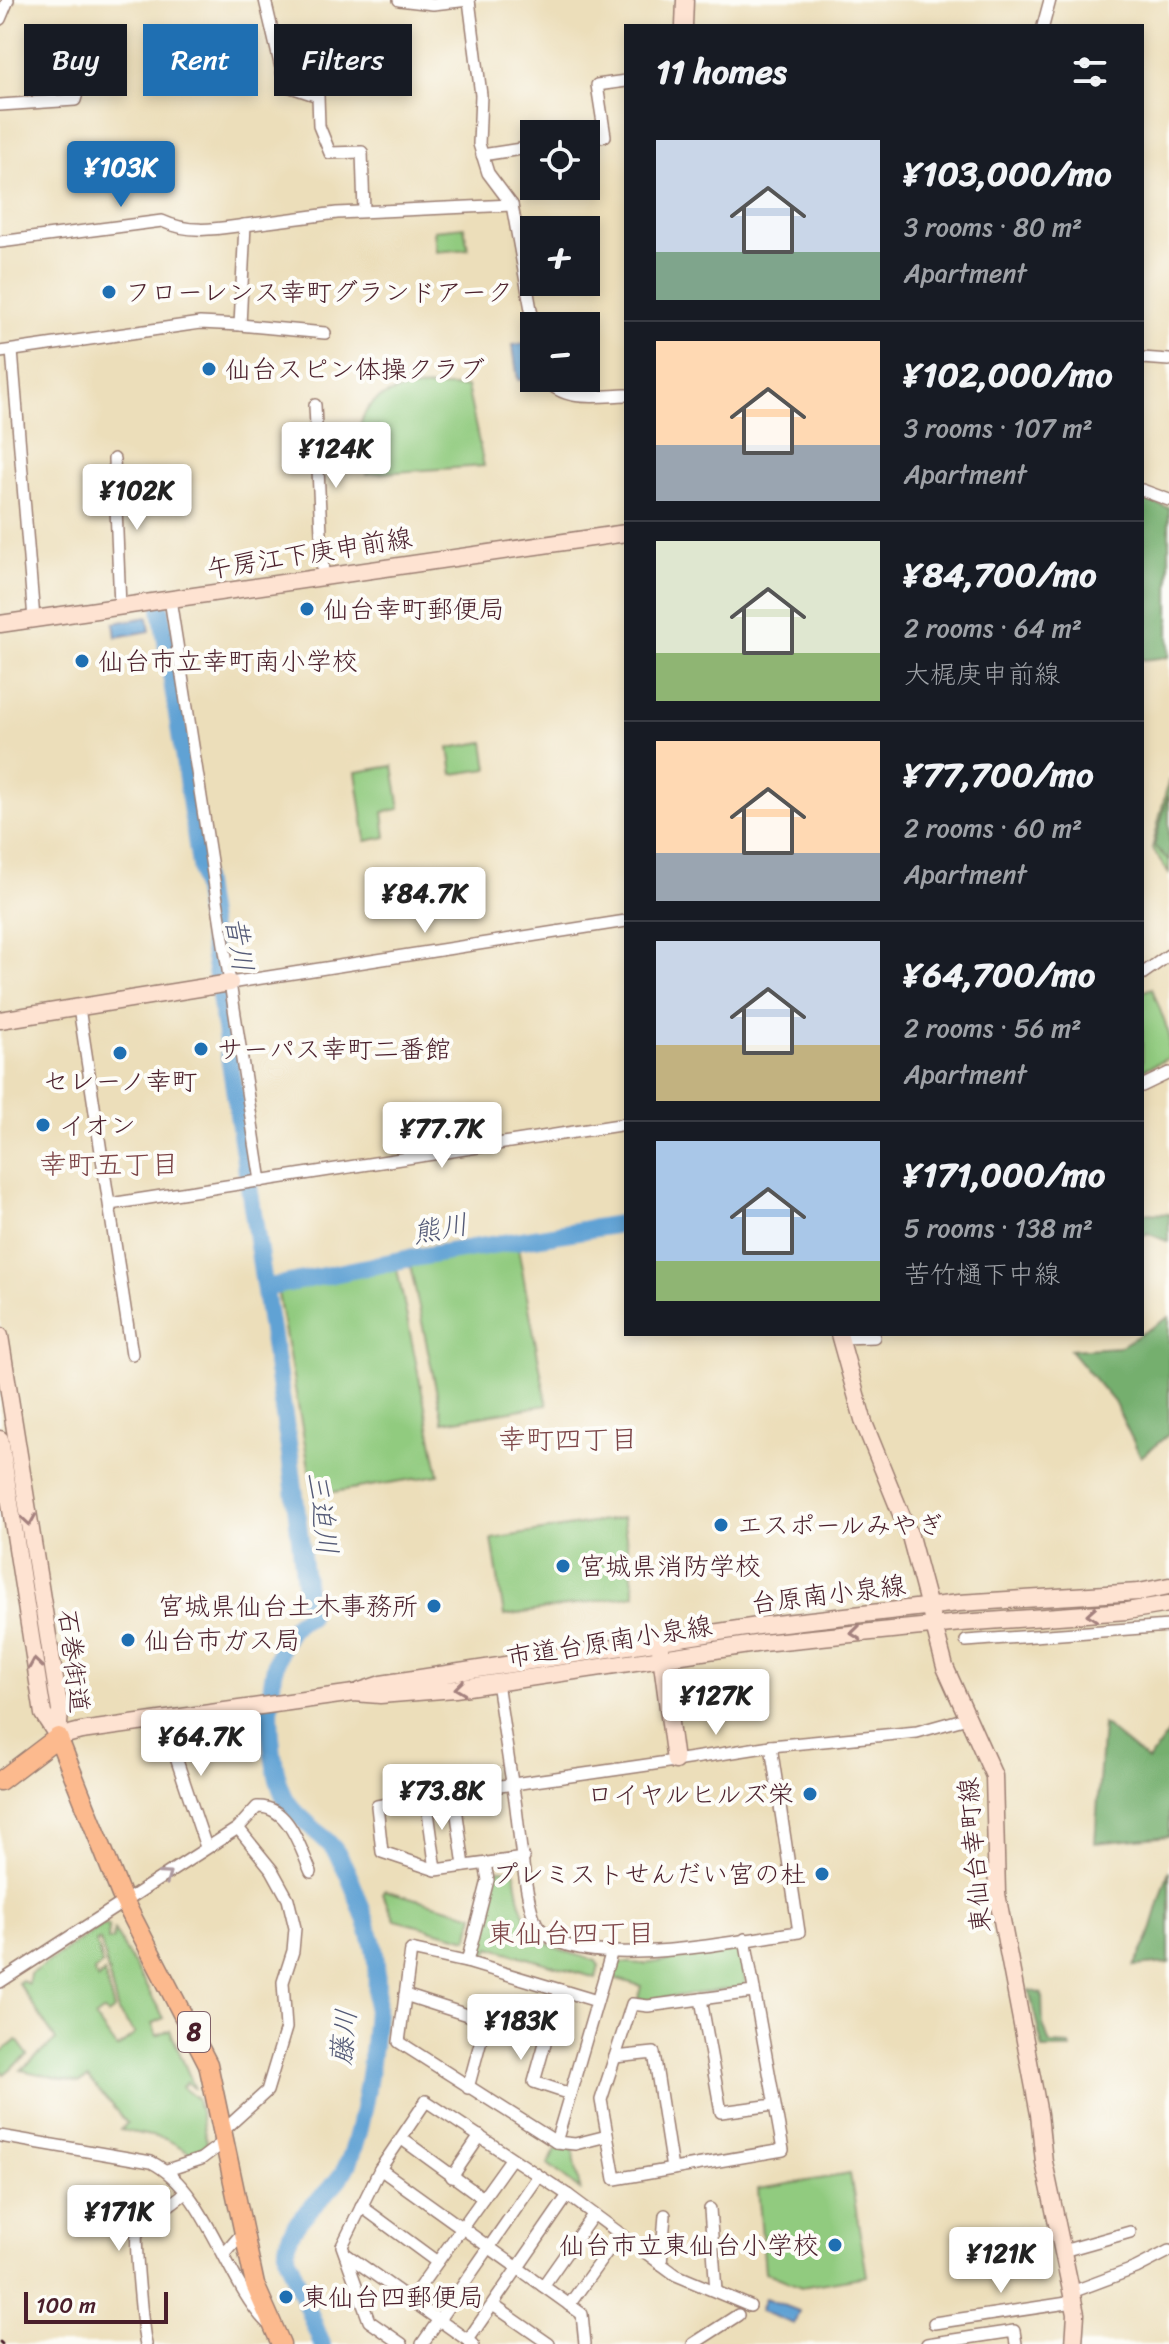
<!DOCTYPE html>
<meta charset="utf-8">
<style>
body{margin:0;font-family:Sriracha,"Klee One",sans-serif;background:#242831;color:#f1f3f6;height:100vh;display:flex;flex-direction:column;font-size:30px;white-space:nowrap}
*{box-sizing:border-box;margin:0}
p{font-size:26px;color:#9ea1a6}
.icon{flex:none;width:44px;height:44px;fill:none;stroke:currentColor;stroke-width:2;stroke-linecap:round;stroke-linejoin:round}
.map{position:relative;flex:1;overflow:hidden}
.sheet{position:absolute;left:624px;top:24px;width:520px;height:1312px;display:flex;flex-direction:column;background:#171b24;border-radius:0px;box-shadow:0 4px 12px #0003}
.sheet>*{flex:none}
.hud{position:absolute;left:24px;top:24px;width:480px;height:72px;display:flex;gap:16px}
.controls{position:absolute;left:520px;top:120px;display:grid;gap:16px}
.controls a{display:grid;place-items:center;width:80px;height:80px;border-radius:0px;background:#171b24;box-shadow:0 4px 12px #0003;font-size:40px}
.scale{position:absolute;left:24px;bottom:20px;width:144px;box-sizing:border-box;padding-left:8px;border:4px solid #4a1f2b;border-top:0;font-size:22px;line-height:28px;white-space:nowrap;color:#4a1f2b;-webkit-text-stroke:6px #fdfcf7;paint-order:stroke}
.price{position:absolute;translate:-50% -68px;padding:0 18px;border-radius:8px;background:#fff;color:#222;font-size:26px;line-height:52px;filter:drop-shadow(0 2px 4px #0008)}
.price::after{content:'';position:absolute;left:50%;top:48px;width:24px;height:18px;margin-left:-12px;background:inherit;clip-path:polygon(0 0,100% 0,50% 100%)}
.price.current{background:#1f6fb2;color:#fff}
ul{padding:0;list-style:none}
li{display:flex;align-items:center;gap:24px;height:200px;padding:0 32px}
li+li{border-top:2px solid #363941}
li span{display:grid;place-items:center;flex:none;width:224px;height:160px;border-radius:0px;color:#555}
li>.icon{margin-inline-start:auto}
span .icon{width:96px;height:96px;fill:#fffc;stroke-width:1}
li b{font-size:34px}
h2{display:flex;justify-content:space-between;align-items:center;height:96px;padding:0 32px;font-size:34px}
.chip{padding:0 28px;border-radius:0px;background:#171b24;box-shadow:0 4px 12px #0003;font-size:28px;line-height:72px}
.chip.current{background:#1f6fb2;color:#fff}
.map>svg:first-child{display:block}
.green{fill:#91cb7f;stroke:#6e7555;stroke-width:2;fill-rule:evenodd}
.forest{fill:#74af6e;stroke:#5f674c;stroke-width:2}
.water{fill:#60a2d4;stroke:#556080;stroke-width:2}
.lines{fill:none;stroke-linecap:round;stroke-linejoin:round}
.river{stroke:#60a2d4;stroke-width:18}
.street-casing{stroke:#9b7e72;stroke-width:14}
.secondary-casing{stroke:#9b7e72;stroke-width:19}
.primary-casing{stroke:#9b7e72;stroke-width:21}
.street{stroke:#fff;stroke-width:11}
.secondary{stroke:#fee3d2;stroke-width:16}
.primary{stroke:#fcba8e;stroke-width:18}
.rail{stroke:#4a1f2b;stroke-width:3}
.oneway{stroke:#a4817e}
.oneway2{stroke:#ae9aa0}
.poi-dot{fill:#1f6fb2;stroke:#fdfcf7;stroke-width:3}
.labels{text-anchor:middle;stroke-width:8;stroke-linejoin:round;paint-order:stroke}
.shield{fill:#fdfcf7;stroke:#806168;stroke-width:2}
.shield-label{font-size:24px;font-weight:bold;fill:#4a1f2b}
.poi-label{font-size:26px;fill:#4a1f2b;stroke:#fdfcf7;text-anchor:start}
.street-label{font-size:26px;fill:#4a1f2b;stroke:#fdfcf7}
.water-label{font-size:28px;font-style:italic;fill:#545a77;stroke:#fdfcf7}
.neighbourhood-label{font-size:28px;fill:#7e4749;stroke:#fdfcf7}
</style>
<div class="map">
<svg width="1169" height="2344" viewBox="0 0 1169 2344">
<rect width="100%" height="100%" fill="#fdfcf7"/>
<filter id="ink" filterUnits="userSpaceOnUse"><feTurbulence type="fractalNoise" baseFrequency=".0125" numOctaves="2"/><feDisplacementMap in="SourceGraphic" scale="16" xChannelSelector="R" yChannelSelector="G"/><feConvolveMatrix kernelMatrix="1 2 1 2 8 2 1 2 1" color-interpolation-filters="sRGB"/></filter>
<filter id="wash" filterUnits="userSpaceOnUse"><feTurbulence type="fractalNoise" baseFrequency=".006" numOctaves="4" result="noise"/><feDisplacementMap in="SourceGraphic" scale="32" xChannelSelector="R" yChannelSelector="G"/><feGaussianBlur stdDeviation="1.8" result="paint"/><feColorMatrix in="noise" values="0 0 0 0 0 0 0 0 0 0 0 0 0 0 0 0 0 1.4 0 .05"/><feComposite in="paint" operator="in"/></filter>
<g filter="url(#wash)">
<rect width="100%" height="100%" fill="#ecdeba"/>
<g class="green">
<path d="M464,227L468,249L436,252L434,230Z"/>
<path d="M467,387L484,466L366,474C364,459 357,437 361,423C372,380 434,388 467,387Z"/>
<path d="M484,742L488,769L453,774L449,748Z"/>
<path d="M393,766L400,809L383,812L386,837L366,841L356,772Z"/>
<path d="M1169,779V873L1152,848Z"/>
<path d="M1152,988L1169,1034V1058L1142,1070V992Z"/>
<path d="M517,1242L547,1405L443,1422L409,1260Z"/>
<path d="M397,1269L439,1475L314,1495L277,1288Z"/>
<path d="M623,1518L635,1595L504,1616L492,1539Z"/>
<path d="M509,1869L515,1872C525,1939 533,1942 596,1961L599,1966L596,1978L490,1947L484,1963L477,1961L473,1955L494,1870Z"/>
<path d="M384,1890L474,1915L468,1939L395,1920L382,1893Z"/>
<path d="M103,1925L109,1926L108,1940H113L114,1930L164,2018L152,2024L157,2036L170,2030L195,2089L187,2082L182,2087L197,2099L207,2143L193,2154L166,2139L121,2130L127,2123L88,2078L79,2083L21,2070L56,2040L18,1983L22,1980L28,1984L30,1974ZM100,1940L118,2012L135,2034L117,2048L95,2018L104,2011L108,2015L114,2010L104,1973L98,1979L94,1972L102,1965L96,1942Z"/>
<path d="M733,1950L741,1955L746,1987L648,2000L638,1999L641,1986L611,1977L615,1962L645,1964Z"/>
<path d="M17,2040L28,2055L4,2074L0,2069V2053Z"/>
<path d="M557,2148L573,2149L580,2190L548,2164Z"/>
<path d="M850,2174L867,2276L801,2287L765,2272L758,2189Z"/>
</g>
<g class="forest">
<path d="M1142,499L1169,508V657L1142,660Z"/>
<path d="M1169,792V861L1154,846Z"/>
<path d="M1142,1213L1169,1214V1242L1147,1233L1142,1237Z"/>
<path d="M1169,1317V1434L1141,1457L1114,1402L1070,1350L1119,1347Z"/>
<path d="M1103,1724L1148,1761L1169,1733V1836L1095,1843Z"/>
<path d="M1169,1870V1963L1134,1966L1148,1940Z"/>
<path d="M1029,1990L1042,1994L1043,2024L1050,2044L1070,2045L1071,2049H1043Z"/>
</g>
<g class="water">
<path d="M527,343L531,379L518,380L513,345Z"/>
<path d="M148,617L150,631L116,637L114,623Z"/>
<path d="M765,2298L799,2311L794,2324L760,2311Z"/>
</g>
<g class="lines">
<g class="river">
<path d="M161,609L290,1455L309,1616C259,1635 265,1756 284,1796C294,1817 319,1830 334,1849C349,1869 366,1919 373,1944C385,1987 366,2133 344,2171C328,2199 279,2224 288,2259L322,2344"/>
<path d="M265,1288L406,1259L626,1223"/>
</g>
</g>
</g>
<g filter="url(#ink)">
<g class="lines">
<defs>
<g id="street">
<path d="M265,0L285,85L318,96L319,126L330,153L362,152L364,211"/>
<path d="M399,0L433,4L469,0L481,95L479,144L488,173L512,205L534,326"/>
<path d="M0,19L8,0"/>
<path d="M1043,26L1050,0"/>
<path d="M0,105L75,100L86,63"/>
<path d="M586,139L605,136L597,85L626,81"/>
<path d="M482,155L534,147"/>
<path d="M0,242L162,221C190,234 216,229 245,225"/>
<path d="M240,325L325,333"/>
<path d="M12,351L34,619"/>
<path d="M0,352L200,323L240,325L245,225L337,213L512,205"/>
<path d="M1142,358L1169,360"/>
<path d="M545,378C563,403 598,396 626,395"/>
<path d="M315,405L323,576"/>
<path d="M114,459L120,606"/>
<path d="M1142,490L1169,500"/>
<path d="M170,599L261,1181"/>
<path d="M1142,974L1169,955"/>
<path d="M230,983L626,921"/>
<path d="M79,1008L132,1354"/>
<path d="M1142,1086L1169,1073"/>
<path d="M110,1204L626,1124"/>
<path d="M840,1338L874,1337"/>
<path d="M966,1641L1169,1626"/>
<path d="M163,1719L206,1847"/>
<path d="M771,1746L917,1732L967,1718"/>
<path d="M464,1866L454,1793L527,1782C608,1771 690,1759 771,1746L799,1932C744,1939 573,1977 538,1926C525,1907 519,1827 515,1800L510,1770L497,1682"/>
<path d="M436,1870L426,1797L377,1806L382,1852L436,1870L524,1858"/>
<path d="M745,1939L783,2150L615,2179L601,2100L632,2004L648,2006L753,1992"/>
<path d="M467,1962L488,1880L485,1864"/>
<path d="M0,1982L238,1828L257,1807C289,1805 300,1848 311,1872"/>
<path d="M560,1990L534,2082L570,2094"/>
<path d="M405,1995L486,2021L468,2088"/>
<path d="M701,1999L721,2112L774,2105"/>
<path d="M615,2057L654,2053L672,2169"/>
<path d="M224,2130L267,2091L286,2028L283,1982L293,1951L295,1928L288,1899L272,1870L238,1828"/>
<path d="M0,2136L151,2162C206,2189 225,2280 267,2323"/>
<path d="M607,2136L575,2144L556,2142L611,1954"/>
<path d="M402,2139L483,2198"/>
<path d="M556,2142L399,2042L411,1950L470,1963L597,2001"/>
<path d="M380,2169L582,2314L585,2344"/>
<path d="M167,2170L201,2159L226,2140"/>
<path d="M452,2177L480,2136"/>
<path d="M361,2206L437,2262"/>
<path d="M710,2209L716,2291"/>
<path d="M1063,2251L1130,2232"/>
<path d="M224,2254L244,2231"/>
<path d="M347,2255L473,2344"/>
<path d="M661,2264L665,2215"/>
<path d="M543,2286L593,2215"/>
<path d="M1072,2292L1136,2268L1169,2251"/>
<path d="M411,2299L511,2159"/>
<path d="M493,2305L549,2344"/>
<path d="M569,2305L619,2235"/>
<path d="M934,2323L1074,2302"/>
<path d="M468,2340L568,2195"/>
<path d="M146,2344C143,2334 134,2239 137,2234C147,2218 171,2205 185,2193"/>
<path d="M402,2344L369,2321L342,2246L380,2169L426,2101L568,2195L676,2275L750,2306"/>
<path d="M422,2344L538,2177"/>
<path d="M693,2344L738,2315"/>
<path d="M927,2344L1014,2331L1016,2344"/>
</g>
<g id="secondary">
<path d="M684,26L685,0"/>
<path d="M0,624L626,533"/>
<path d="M0,1020L230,983"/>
<path d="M839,1334L864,1423L910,1536L945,1667L994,1776L997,1894L1039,2114L1044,2162L1076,2314L1074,2344"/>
<path d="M0,1336L60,1711L58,1737"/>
<path d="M0,1439L43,1714L58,1737"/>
<path d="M660,1648L675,1761"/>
<path d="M360,1691L381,1684L758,1626L959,1603L1139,1592L1169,1586"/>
<path d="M58,1737L81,1731L354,1693L380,1695L455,1689L762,1643L961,1623L1127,1611L1169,1604"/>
</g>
<path id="primary" d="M0,1781L58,1737L121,1895L208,2064L255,2285L281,2344"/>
</defs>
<use href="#street" class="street-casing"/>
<use href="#secondary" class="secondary-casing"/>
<use href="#primary" class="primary-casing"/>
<use href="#street" class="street"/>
<use href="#secondary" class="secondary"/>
<use href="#primary" class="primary"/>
<path class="rail" d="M0,2342L2,2344"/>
</g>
<defs><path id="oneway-chevron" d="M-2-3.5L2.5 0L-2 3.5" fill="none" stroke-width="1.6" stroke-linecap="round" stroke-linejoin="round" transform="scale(2)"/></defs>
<g class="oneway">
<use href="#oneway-chevron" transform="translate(29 1520) rotate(81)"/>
<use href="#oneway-chevron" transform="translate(1092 1614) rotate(176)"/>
<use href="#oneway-chevron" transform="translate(856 1633) rotate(174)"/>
<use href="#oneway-chevron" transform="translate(35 1664) rotate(-99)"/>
<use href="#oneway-chevron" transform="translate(460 1688) rotate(173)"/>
</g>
<use class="oneway2" href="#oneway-chevron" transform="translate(166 1876) rotate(-36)"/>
</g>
<g class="poi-dot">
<circle cx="109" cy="292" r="8"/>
<circle cx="209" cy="369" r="8"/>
<circle cx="307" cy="609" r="8"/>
<circle cx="82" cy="661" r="8"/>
<circle cx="201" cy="1049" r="8"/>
<circle cx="120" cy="1053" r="8"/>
<circle cx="43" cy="1125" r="8"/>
<circle cx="721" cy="1525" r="8"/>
<circle cx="563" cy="1566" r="8"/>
<circle cx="434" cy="1606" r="8"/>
<circle cx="128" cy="1640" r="8"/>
<circle cx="810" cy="1794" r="8"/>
<circle cx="822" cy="1874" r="8"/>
<circle cx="835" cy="2245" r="8"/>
<circle cx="286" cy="2297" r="8"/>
</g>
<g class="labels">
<rect class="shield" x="178" y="2012" width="32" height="40" rx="6"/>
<g class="shield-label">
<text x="194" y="2040">8</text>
</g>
<g class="poi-label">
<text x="125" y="301">フローレンス幸町グランドアーク</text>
<text x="225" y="378">仙台スピン体操クラブ</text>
<text x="323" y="618">仙台幸町郵便局</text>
<text x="98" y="670">仙台市立幸町南小学校</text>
<text x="217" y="1058">サーパス幸町二番館</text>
<text x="120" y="1090" text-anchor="middle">セレーノ幸町</text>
<text x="59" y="1134">イオン</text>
<text x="737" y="1534">エスポールみやぎ</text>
<text x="579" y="1575">宮城県消防学校</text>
<text x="418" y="1615" text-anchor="end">宮城県仙台土木事務所</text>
<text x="144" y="1649">仙台市ガス局</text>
<text x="794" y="1803" text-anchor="end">ロイヤルヒルズ栄</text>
<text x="806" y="1883" text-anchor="end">プレミストせんだい宮の杜</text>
<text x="819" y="2254" text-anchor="end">仙台市立東仙台小学校</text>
<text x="302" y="2306">東仙台四郵便局</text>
</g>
<g class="street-label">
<text transform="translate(309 553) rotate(-9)" y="9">午房江下庚申前線</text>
<text transform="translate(828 1594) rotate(-7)" y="9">台原南小泉線</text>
<text transform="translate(609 1641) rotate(-9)" y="9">市道台原南小泉線</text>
<text transform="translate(74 1661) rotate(83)" y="9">石巻街道</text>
<text transform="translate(974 1855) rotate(-95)" y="9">東仙台幸町線</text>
</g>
<g class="water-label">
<text transform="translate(240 944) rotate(81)" y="10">昔川</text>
<text transform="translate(440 1228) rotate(-10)" y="10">熊川</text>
<text transform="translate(323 1513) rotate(82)" y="10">三迫川</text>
<text transform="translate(343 2037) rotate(-84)" y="10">藤川</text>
</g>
<g class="neighbourhood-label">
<text x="109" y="1174">幸町五丁目</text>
<text x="568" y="1449">幸町四丁目</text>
<text x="571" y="1943">東仙台四丁目</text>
</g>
</g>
</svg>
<div class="controls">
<a><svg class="icon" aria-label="locate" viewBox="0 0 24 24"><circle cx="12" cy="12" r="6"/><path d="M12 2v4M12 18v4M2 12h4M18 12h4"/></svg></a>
<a>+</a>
<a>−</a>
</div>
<div class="scale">100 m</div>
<b class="price current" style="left:121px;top:209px">¥103K</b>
<b class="price" style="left:336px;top:490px">¥124K</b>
<b class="price" style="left:137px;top:532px">¥102K</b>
<b class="price" style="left:425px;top:935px">¥84.7K</b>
<b class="price" style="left:442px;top:1170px">¥77.7K</b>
<b class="price" style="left:716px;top:1737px">¥127K</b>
<b class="price" style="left:201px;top:1778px">¥64.7K</b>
<b class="price" style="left:442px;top:1832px">¥73.8K</b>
<b class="price" style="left:521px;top:2062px">¥183K</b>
<b class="price" style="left:119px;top:2253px">¥171K</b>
<b class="price" style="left:1001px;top:2295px">¥121K</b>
<div class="hud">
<a class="chip">Buy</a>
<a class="chip current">Rent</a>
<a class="chip">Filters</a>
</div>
<section class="sheet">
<h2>11 homes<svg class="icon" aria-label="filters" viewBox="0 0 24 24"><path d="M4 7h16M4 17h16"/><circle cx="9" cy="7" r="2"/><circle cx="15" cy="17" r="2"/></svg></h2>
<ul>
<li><span style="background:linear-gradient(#c9d6e8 70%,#7fa58c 0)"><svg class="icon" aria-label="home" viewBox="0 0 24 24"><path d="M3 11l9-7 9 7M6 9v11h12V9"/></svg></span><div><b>¥103,000/mo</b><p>3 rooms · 80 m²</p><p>Apartment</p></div></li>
<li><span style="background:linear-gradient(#ffd9b3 65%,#9aa5b1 0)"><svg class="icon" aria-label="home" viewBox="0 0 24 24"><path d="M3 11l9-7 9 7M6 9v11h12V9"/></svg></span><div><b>¥102,000/mo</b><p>3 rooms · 107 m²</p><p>Apartment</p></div></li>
<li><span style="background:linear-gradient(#dfe7d0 70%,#8fb573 0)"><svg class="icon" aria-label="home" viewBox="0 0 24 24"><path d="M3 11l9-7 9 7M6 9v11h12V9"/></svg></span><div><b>¥84,700/mo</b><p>2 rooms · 64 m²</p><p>大梶庚申前線</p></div></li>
<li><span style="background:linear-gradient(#ffd9b3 70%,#9aa5b1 0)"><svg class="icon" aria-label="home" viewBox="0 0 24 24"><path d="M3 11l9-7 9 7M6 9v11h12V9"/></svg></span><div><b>¥77,700/mo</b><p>2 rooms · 60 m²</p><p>Apartment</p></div></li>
<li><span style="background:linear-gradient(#c9d6e8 65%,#c2b280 0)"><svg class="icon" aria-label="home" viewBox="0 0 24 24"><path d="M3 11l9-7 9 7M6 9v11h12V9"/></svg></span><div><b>¥64,700/mo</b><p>2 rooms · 56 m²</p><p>Apartment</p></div></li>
<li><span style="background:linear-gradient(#a9c7e8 75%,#8fb573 0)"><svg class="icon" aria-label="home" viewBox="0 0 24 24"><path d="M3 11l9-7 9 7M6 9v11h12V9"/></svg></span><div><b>¥171,000/mo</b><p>5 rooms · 138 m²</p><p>苦竹樋下中線</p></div></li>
</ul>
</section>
</div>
